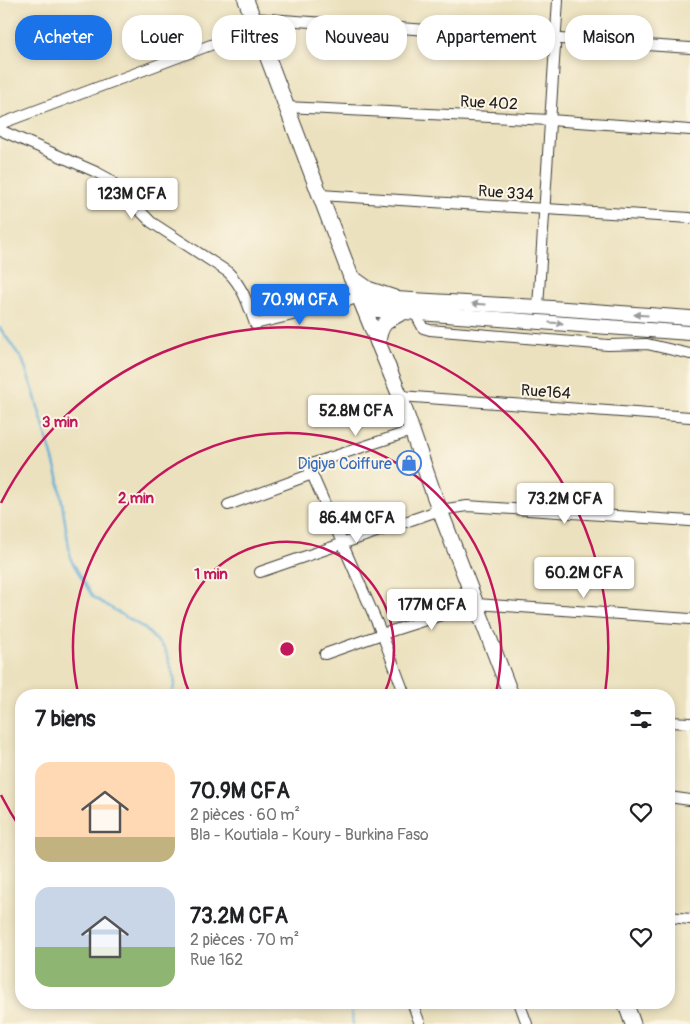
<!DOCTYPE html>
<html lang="fr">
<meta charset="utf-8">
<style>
body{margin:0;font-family:Pangolin,sans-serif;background:#f6f6f6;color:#202124;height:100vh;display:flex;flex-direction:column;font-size:19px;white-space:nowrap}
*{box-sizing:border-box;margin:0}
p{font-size:16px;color:#757577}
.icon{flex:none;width:28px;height:28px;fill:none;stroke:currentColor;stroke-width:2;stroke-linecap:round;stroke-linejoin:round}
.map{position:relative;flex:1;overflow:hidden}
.sheet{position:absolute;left:15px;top:689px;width:660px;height:320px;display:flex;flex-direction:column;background:#fff;border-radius:20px;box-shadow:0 2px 8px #0003}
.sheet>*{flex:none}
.banner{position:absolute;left:15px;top:15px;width:660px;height:45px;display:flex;gap:10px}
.price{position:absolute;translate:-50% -42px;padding:0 11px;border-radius:5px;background:#fff;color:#222;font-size:16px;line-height:32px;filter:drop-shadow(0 1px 2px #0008)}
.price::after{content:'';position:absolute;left:50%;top:30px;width:15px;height:11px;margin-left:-8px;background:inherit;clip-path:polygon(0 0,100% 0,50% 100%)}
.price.on{background:#1a73e8;color:#fff}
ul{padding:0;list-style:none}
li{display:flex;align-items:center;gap:15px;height:125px;padding:0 20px}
li span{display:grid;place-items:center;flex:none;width:140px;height:100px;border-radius:15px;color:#555}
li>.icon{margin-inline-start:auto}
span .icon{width:60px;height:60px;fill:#fffc;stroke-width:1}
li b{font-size:21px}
h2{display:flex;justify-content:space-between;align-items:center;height:60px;padding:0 20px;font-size:21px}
.pill{padding:0 18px;border-radius:20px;background:#fff;box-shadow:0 2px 8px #0003;font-size:18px;line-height:45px}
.pill.on{background:#1a73e8;color:#fff}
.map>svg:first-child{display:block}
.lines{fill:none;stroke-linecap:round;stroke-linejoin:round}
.stream{stroke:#5cacd6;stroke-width:2.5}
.minor-casing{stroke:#3b3a34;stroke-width:12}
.secondary-casing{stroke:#3b3a34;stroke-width:16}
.primary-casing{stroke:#3b3a34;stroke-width:17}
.minor{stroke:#fff;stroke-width:10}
.secondary{stroke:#fff;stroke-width:14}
.primary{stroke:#fff;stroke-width:15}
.oneway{fill:#999}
.ring{fill:none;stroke:#c2185b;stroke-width:2.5}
.labels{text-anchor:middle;stroke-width:4;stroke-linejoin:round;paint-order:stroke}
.street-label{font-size:16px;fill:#1c1c1c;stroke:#fcf5e5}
.shop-label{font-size:16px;fill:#366cbe;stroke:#fcf5e5;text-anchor:end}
.centre{fill:#c2185b;stroke:#fcf5e5;stroke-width:2.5}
.ring-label{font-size:15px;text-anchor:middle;font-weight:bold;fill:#c2185b;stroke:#fcf5e5;stroke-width:4;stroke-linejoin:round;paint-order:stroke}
</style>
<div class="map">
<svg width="690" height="1024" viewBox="0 0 690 1024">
<rect width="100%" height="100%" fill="#fcf5e5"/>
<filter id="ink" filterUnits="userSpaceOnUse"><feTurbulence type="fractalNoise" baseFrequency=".02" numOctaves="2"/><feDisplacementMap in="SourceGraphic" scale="10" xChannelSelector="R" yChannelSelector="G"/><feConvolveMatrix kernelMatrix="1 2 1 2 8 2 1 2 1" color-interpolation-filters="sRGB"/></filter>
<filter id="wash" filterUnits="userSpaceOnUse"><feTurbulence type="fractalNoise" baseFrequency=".0096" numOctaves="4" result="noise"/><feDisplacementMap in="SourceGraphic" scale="20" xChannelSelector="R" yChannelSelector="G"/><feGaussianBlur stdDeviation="1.12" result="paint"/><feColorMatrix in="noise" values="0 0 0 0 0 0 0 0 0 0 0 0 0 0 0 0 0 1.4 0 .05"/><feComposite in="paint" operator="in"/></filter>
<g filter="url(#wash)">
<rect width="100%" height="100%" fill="#ebe1be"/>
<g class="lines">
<g class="stream">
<path d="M0,328L23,361L34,393L58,477L71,560L93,597L144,628L165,649L175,681L172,695"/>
<path d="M351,1002L353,1024"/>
</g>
</g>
</g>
<g filter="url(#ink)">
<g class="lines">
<defs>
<g id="minor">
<path d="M253,18L690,48"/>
<path d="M286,107L550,120L690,130"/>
<path d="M0,124L256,28"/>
<path d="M0,130L96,172L109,179L151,222L228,272C243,287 248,304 255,324L339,304L359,297"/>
<path d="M320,195L690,218"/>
<path d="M538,307L558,0"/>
<path d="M415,313L423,328L430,330L608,345L647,344L690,354"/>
<path d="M400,396L690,417"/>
<path d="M228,505L312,474"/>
<path d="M260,572L440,510L467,506L690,521"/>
<path d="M325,654L382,634L476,604L690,619"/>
<path d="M405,695L382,634L308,465L411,431"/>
<path d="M669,722L690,723"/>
<path d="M669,797L690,800"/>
<path d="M669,917L690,919"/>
<path d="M412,1002L420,1024"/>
<path d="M519,1002L527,1024"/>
</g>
<g id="secondary">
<path d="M359,297L538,307L690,318"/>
<path d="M364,309L690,333"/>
</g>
<g id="primary">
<path d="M246,0L351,277L400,396L434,495L511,695"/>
<path d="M351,277L368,289L395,298"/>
<path d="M378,343C380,323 386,321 403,312"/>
<path d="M625,1002L633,1024"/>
</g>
</defs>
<use href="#minor" class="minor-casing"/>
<use href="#secondary" class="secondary-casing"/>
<use href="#primary" class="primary-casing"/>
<use href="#minor" class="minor"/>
<use href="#secondary" class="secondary"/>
<use href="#primary" class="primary"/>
</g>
<defs><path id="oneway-solid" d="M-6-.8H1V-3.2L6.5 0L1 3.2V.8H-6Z" transform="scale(1.25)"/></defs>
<g class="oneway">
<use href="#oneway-solid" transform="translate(479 304) rotate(-177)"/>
<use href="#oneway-solid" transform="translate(641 315) rotate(-176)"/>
<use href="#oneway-solid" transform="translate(556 323) rotate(4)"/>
</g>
</g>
<g class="ring">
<path d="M190 694A107 107 0 1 1 384 694"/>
<path d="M78 693A214 214 0 1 1 496 693"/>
<path d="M21 829A321 321 0 0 1 1 795M1 503A321 321 0 0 1 605 694"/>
</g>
<defs>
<symbol id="shop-ring" viewBox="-11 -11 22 22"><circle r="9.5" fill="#fcf5e5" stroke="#3f7fe0" stroke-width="1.5"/><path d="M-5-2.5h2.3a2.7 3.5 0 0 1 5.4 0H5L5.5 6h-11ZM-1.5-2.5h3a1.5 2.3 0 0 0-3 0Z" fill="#3f7fe0"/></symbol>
</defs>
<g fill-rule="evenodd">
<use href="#shop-ring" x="395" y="449" width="28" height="28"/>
</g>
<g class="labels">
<g class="street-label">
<text transform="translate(489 102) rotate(3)" y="6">Rue 402</text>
<text transform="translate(506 192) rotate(4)" y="6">Rue 334</text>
<text transform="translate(546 391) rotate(4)" y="6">Rue164</text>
</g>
<g class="shop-label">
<text x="392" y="469">Digiya Coiffure</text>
</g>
</g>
<circle cx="287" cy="649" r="8" class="centre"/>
<g class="ring-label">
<text x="60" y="427">3 min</text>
<text x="136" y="503">2 min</text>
<text x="211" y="579">1 min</text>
</g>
</svg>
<b class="price" style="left:132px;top:220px">123M CFA</b>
<b class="price on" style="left:300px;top:326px">70.9M CFA</b>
<b class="price" style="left:356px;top:437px">52.8M CFA</b>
<b class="price" style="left:565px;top:525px">73.2M CFA</b>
<b class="price" style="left:357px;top:544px">86.4M CFA</b>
<b class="price" style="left:584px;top:599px">60.2M CFA</b>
<b class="price" style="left:432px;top:631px">177M CFA</b>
<div class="banner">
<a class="pill on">Acheter</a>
<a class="pill">Louer</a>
<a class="pill">Filtres</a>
<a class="pill">Nouveau</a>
<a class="pill">Appartement</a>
<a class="pill">Maison</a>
</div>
<section class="sheet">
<h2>7 biens<svg class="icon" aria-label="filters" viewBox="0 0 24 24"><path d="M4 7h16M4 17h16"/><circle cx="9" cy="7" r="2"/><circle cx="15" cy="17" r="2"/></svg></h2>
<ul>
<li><span style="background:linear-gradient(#ffd9b3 75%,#c2b280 0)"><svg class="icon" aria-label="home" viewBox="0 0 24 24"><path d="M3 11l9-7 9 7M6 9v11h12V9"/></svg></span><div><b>70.9M CFA</b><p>2 pièces · 60 m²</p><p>Bla - Koutiala - Koury - Burkina Faso</p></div><svg class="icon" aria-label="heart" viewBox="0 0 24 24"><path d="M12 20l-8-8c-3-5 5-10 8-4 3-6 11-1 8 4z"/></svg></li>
<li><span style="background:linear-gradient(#c9d6e8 60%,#8fb573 0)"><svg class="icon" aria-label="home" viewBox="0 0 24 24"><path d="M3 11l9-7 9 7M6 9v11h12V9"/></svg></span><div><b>73.2M CFA</b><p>2 pièces · 70 m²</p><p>Rue 162</p></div><svg class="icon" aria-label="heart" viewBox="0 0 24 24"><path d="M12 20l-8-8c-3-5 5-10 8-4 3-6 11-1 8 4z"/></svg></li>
</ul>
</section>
</div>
